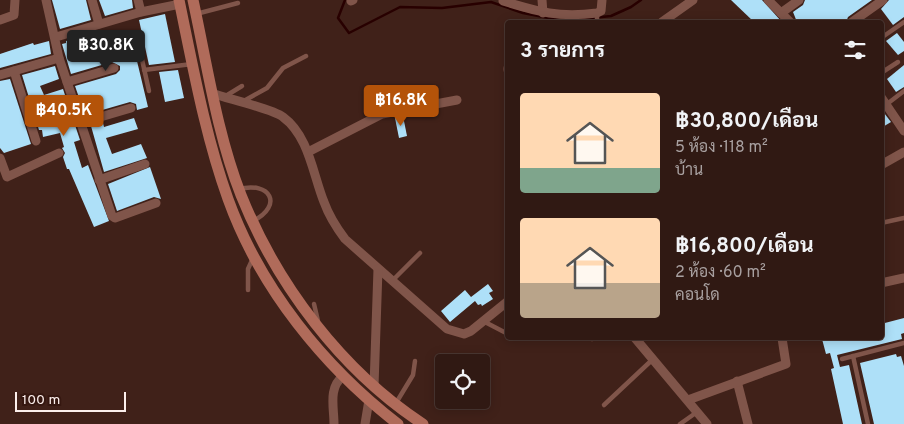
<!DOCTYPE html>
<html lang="th">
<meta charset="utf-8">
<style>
body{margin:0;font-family:Overpass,Sarabun,sans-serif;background:#3c2621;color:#f1f3f6;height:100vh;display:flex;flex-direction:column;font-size:19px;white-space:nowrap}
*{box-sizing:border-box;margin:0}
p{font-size:16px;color:#a8a0a0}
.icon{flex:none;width:28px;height:28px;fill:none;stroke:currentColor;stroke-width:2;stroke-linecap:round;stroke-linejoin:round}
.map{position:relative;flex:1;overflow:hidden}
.panel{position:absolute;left:505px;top:20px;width:379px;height:320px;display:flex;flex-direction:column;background:#301913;border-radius:5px;box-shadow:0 2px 12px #0003,0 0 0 1px #4b3833}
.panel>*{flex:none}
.buttons{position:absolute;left:435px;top:354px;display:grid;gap:10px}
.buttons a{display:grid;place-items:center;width:55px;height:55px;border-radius:5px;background:#301913;box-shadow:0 2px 12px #0003,0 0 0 1px #4b3833;font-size:25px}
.scale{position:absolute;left:15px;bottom:12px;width:111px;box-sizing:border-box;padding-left:5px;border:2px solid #fcefec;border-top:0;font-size:14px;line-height:18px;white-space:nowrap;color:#fcefec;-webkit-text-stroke:4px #351710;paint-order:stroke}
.price{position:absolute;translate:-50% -42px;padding:0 11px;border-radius:5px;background:#b45309;color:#fff;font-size:16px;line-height:32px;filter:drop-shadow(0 1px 2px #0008)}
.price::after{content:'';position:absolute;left:50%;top:30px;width:15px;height:11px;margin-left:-8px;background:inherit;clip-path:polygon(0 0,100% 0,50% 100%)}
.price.selected{background:#222;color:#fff}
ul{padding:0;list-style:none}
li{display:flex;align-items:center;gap:15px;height:125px;padding:0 15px}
li span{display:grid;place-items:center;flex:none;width:140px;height:100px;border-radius:5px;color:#555}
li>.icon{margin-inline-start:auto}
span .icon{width:60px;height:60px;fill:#fffc;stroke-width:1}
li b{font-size:21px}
h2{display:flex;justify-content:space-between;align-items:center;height:60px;padding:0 15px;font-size:21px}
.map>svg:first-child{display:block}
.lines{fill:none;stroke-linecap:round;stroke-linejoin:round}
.stream{stroke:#280000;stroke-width:2.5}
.building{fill:#aee0f8}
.service{stroke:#80554a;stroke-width:4.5}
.minor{stroke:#80554a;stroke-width:9}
.secondary{stroke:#b06b5a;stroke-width:11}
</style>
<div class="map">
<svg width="904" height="424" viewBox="0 0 904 424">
<rect width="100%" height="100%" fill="#402119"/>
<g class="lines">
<path class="stream" d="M345,0L338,18L349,33L400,7L442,8L491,2L523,13L564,21L611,16L631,7L641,0"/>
</g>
<g class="building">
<path d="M52,0H86L91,20L60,29Z"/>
<path d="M99,0H132L133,8L105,16Z"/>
<path d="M731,0H762L782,22H754Z"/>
<path d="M805,0H872L848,17L846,22H797L793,12L803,5Z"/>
<path d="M889,0H904V17L893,25L881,9Z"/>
<path d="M165,14L175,62L149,65L139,20Z"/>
<path d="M108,30L111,41L131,36L148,107L137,110L136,104L130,102L85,115L75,86L116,74L120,70V66L112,62L71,74L62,44L66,43V41Z"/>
<path d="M897,33L904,42V51L898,55L886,41Z"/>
<path d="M49,41L51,54L0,68V54L33,43L34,45Z"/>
<path d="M904,65V87L896,92L887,79Z"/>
<path d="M55,66L59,79L40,86L44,95L63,89L80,140L74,142L82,168L88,165L109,221L94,227L69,169H67L63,157L65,153L62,148L64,147L60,133L43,137L42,130H39L22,75Z"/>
<path d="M178,70L184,98L165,102L159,72Z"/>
<path d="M10,79L31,144L4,153L0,148V81Z"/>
<path d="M881,109L891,122L881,128Z"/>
<path d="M403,116L407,136L399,138L395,118Z"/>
<path d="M134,118L138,129L106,138L112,154L141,144L147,158L104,172L91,126L103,123L104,127Z"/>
<path d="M150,167L161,199L154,197L117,211L108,184Z"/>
<path d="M488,284L493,291L489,293L493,299L482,306L481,304L478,305L475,301L450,322L441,311L465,290L471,297Z"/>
<path d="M904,318V333L901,334L902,339L837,355L840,367L849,365L862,424H843L831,369L834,368L830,353L826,354L822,339L881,338V324Z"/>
<path d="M896,354L897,357L901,356L904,366V424H874L860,363Z"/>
</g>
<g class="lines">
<g class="service">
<path d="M597,13V22"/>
<path d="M196,14L238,3"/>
<path d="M137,37L149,91"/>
<path d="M881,38L904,22"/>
<path d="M144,70L192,64"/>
<path d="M881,73L898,62"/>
<path d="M224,97L242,86"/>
<path d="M242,102L267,88L283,68L306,56"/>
<path d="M887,104L904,91"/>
<path d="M239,189C270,181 284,205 253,221"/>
<path d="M881,223L904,218"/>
<path d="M392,281L420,253"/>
<path d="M248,290V269L253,258"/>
<path d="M314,304L318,321"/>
<path d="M483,321L508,334"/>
<path d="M592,339L593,338"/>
<path d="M853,356L868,424"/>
<path d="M842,359L904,343"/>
<path d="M396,403L413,375L415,361"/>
<path d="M604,405L652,360"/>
<path d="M680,424L697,412"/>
</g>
<g class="minor">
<path d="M46,0L59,58L112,216L115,218L156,203"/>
<path d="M92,0L99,24"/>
<path d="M138,0L141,12"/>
<path d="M542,0L543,13"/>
<path d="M768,0L790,22"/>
<path d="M351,1L353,0"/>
<path d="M503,1C539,12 559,18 597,13L601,11L602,0"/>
<path d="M781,13L799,0"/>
<path d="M0,20L14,15L15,0"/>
<path d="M662,22L693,0"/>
<path d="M852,22L883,0"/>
<path d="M56,37L141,12L180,4"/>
<path d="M508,68V70"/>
<path d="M14,71L36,141"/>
<path d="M0,75L59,58"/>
<path d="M67,82L114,68"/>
<path d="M214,94C229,99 273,109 283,117C309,136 313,175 324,202C329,216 336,227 345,239L447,329L464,334L471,331L508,301"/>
<path d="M881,97L904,131"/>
<path d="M80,123L131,108"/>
<path d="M308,152L382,114L457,100"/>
<path d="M0,158L7,177L59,153"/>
<path d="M881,165L904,152"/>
<path d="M99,180L145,164"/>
<path d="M881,283L904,278"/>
<path d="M635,338L707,424"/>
<path d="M737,381L748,424"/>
<path d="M374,386L378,269"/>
<path d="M688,400L786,364L782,338"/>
<path d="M334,424C334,407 328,388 343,376"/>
<path d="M365,424L369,400"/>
</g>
<g class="secondary">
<path d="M179,0C193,67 205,135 228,199C260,288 324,367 398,424"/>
<path d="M193,0C207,64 217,134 241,195C277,285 342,371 423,424"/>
</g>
</g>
</svg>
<div class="buttons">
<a><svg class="icon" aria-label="locate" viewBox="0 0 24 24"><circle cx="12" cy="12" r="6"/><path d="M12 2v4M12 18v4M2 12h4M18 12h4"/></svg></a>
</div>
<div class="scale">100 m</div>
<b class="price selected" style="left:106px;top:72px">฿30.8K</b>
<b class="price" style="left:401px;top:127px">฿16.8K</b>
<b class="price" style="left:64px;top:137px">฿40.5K</b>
<section class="panel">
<h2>3 รายการ<svg class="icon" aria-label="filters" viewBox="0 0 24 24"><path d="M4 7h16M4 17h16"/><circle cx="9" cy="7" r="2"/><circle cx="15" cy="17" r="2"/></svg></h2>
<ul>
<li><span style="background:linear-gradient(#ffd9b3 75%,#7fa58c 0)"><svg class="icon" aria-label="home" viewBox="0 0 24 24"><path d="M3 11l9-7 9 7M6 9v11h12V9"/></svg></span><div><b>฿30,800/เดือน</b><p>5 ห้อง · 118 m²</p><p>บ้าน</p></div></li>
<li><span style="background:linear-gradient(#ffd9b3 65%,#b9a48a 0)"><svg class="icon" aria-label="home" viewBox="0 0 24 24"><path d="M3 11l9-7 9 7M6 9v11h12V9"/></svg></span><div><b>฿16,800/เดือน</b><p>2 ห้อง · 60 m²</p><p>คอนโด</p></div></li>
</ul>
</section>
</div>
